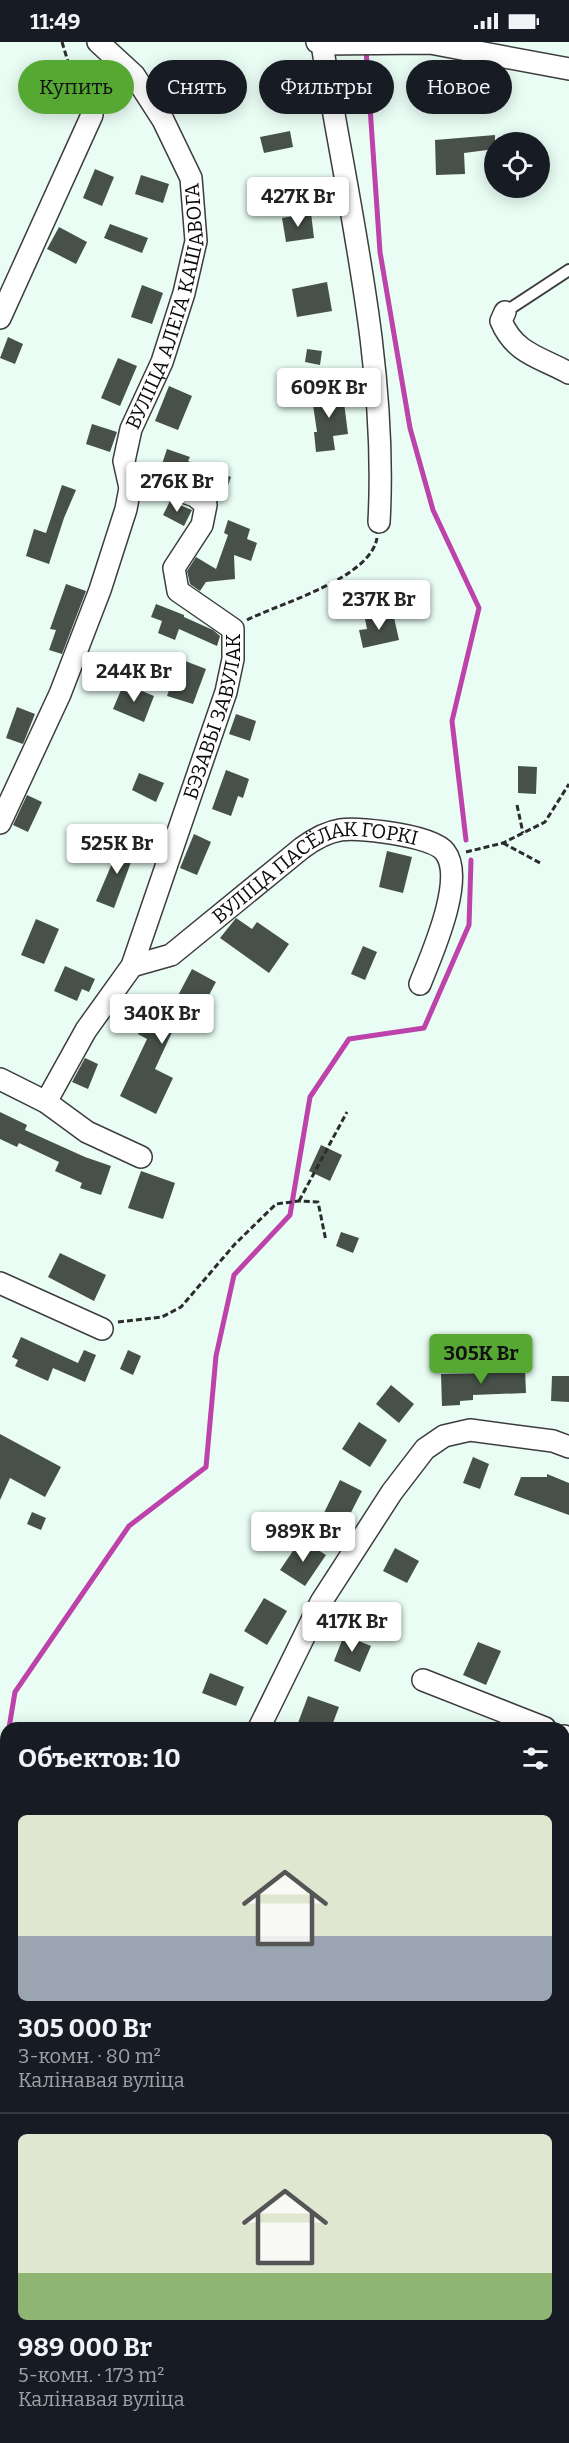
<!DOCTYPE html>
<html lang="ru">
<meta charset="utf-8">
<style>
body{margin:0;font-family:Bitter,serif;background:#242831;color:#f1f3f6;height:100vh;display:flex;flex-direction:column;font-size:22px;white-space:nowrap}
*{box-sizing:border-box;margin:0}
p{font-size:20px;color:#9ea1a6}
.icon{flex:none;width:33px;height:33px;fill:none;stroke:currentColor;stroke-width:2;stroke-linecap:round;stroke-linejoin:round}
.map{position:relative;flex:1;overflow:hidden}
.details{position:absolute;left:0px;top:1680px;width:570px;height:722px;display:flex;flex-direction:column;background:#171b24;border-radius:18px 18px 0 0;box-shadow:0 3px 15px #0003}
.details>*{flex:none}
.top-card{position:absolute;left:18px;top:18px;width:534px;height:54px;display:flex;gap:12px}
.tools{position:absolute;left:484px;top:90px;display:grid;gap:12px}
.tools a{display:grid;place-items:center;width:66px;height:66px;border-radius:50%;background:#171b24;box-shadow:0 3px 15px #0003;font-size:30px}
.price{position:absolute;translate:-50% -51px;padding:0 14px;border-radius:6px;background:#fff;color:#222;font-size:20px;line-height:39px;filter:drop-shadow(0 2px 3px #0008)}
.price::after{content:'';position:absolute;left:50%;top:36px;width:18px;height:14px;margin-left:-9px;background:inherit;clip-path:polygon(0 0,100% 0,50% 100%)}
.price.selected{background:#55a932;color:#111}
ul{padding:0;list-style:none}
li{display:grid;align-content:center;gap:12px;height:318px;padding:0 18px}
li+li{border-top:2px solid #363941}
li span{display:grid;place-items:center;height:186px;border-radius:9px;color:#555}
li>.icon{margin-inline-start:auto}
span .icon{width:108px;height:108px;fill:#fffc;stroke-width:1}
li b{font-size:26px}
h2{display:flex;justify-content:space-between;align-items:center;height:72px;padding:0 18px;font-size:26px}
.pill{padding:0 21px;border-radius:27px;background:#171b24;box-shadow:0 3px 15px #0003;font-size:21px;line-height:54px}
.pill.selected{background:#55a932;color:#111}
.status{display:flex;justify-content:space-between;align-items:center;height:42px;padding:0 30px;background:#171b24;direction:ltr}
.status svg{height:16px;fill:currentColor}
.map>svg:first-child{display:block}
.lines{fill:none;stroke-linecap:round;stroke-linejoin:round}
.stream{stroke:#bd42aa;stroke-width:5}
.building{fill:#475149}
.lane-casing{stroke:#3d3d3d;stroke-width:14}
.street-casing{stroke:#3d3d3d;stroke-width:24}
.path{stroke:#2c2c2c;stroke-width:3;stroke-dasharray:6 3;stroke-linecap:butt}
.lane{stroke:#fff;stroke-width:10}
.street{stroke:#fff;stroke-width:21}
.labels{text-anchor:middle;stroke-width:6;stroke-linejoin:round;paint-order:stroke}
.street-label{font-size:20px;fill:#0a0a0a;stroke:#fff}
</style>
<div class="status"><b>11:49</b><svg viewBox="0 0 49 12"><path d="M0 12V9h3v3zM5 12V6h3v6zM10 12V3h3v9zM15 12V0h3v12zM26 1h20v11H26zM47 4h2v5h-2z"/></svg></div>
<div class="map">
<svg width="569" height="2401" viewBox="0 0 569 2401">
<rect width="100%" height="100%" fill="#e9fdf4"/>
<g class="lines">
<g class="stream">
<path d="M366,7L380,210L410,386L433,468L479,566L452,679L466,798"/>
<path d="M9,1686L15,1650L129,1484L206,1425L216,1314L234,1233L290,1173L310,1055L349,997L424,986L469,883L471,818"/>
<path d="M0,1732L6,1700"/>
</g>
</g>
<g class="building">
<path d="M290,89L293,105L264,111L260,95Z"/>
<path d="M495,93V107L464,111L465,132L436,133L435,98Z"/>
<path d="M95,127L114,135L102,164L83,156Z"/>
<path d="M141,133L169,142L163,161L135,152Z"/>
<path d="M311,171L314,196L286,200L282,176Z"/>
<path d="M110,182L148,196L142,211L104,196Z"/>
<path d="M59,185L87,200L76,222L47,207Z"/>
<path d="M327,240L332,269L297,275L292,247Z"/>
<path d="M142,243L163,251L152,282L131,275Z"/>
<path d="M8,295L23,302L15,322L0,316Z"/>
<path d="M307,307L322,309L320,323L305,320Z"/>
<path d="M118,316L137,324L120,364L101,356Z"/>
<path d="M169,344L192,354L178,388L155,379Z"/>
<path d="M342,345L348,392L333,394L335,408L316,410L314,390H317L312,356L325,354L324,347Z"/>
<path d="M92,382L117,390L110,410L86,402Z"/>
<path d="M167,407L190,415L188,419L231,435L223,458L216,456L200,442L160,428Z"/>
<path d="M62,443L76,448L64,476L49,522L26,514L34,487L46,491Z"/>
<path d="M170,459L192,468L184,484L163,473Z"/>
<path d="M228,478L250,487L247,497L257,501L251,519L234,513L235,537L206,540L200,549L190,542L187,529L196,515L216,527L228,493L224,491Z"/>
<path d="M66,542L86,549L62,612L49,608L56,588L50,587Z"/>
<path d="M156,562L184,573V575L213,588L220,594L217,604L179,587L175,598L158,591L162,579L151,575Z"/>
<path d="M393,571L399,598L363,606L359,588L367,587L365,577Z"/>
<path d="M180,617L206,627L193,662L167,654Z"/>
<path d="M130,644L154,654L144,680L113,667L121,648L128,650Z"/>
<path d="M17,665L35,672L23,702L6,696Z"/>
<path d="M236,672L256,679L250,699L229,692Z"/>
<path d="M518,724L537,725L536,752L518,751Z"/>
<path d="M226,728L249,737L243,756L238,754L231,774L212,767Z"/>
<path d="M139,731L164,741L156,760L132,748Z"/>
<path d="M27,753L42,760L28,790L13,783Z"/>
<path d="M194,792L211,800L197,833L180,826Z"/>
<path d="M122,798L137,804L114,866L96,859Z"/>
<path d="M387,809L412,815L403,851L379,845Z"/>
<path d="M236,876L252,887L257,880L289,902L269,931L220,896Z"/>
<path d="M36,877L59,887L44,922L21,913Z"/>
<path d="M363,904L377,910L365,938L351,932Z"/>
<path d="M65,924L95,937L89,950L82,947L77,959L54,949Z"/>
<path d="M192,927L216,940L202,966L190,959L180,978L178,977L155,1027L173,1036L156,1072L120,1054L147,997L138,992L147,973L159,979L170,959L174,961Z"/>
<path d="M85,1016L98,1022L88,1047L72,1040Z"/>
<path d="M0,1070L27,1083L25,1088L85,1115L111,1124L101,1153L80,1146L82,1141L55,1129L59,1120L19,1101L17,1105L0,1097Z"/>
<path d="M321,1103L342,1113L330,1139L309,1129Z"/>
<path d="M141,1129L175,1141L163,1177L128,1166Z"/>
<path d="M341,1190L359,1196L353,1211L336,1204Z"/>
<path d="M60,1211L106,1233L94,1259L48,1235Z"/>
<path d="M21,1295L78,1321L84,1308L96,1313L85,1340L53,1326L48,1339L15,1324L18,1318L12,1315Z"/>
<path d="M128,1308L141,1314L133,1333L120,1327Z"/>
<path d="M525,1326L526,1351L473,1353V1358L460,1359V1363L442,1364L441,1332L495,1331L494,1328Z"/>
<path d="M552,1334H569V1360L551,1359Z"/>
<path d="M391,1343L414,1362L399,1381L376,1362Z"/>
<path d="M359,1380L387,1398L370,1425L342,1407Z"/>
<path d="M0,1392L61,1425L45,1455L10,1436L0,1458Z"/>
<path d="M473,1415L489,1422L480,1447L463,1441Z"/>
<path d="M547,1432L569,1441V1473L514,1453L521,1435H547Z"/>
<path d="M340,1438L362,1449L343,1486L322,1475Z"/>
<path d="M32,1470L46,1476L41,1488L27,1482Z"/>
<path d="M301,1497L326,1513L305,1544L280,1528Z"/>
<path d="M395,1506L419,1519L407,1541L383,1529Z"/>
<path d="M264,1556L287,1569L267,1603L244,1589Z"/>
<path d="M344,1593L371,1604L360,1630L334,1619Z"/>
<path d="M478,1600L501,1609L486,1643L463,1633Z"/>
<path d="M210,1631L244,1645L236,1664L202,1651Z"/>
<path d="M308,1654L339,1665L331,1686H311L298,1681Z"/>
</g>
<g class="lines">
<defs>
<path id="lane" d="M505,270L569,228"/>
<g id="street">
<path d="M317,0L322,2C347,160 388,320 379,480"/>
<path d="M322,2L430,1L569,27"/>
<path d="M505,270L501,279C515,312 540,315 569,331"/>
<path d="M0,276L92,73"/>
<path id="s1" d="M0,781L60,652L100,548L126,467L130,446L124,419L131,387L162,320L184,251L196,199L191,136L163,78L134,33L98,0"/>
<path id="s2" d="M132,924L171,913L302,806C332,784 348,785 384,790C399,792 436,798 445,810C466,837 431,914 420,942"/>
<path d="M0,1037L46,1060L87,1090L141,1115"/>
<path id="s3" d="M46,1060L86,988L132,924L226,650L233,617V587L178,549L174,526L202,483L206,463L195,454L153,439L130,446"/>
<path d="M0,1241L102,1287"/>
<path d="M423,1638L545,1686"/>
<path d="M259,1686L321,1560L392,1450L425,1407L444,1394L470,1388L553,1399L569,1405"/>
<path d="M564,1694L569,1696"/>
<path d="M564,2030L569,2017"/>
<path d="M564,2080L569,2082"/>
<path d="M251,2396L256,2401"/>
<path d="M113,2401L115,2396"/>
<path d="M412,2401L415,2396"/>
</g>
</defs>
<use href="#lane" class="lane-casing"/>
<use href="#street" class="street-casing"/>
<g class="path">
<path d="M62,0L69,23L87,57"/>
<path d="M247,578C280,561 370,537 377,496"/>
<path d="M517,763L523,791"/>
<path d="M503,801L542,822"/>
<path d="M466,810L503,801L545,780L569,742"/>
<path d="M299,1159L347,1070"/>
<path d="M118,1280L162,1275L181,1265L235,1202L276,1162L299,1159L318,1160L326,1199"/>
</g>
<use href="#lane" class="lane"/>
<use href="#street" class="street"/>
</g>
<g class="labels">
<g class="street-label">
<text dy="7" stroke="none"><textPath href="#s1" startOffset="550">ВУЛІЦА АЛЕГА КАШАВОГА</textPath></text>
<text dy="7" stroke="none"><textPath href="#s3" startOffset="424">БЭЗАВЫ ЗАВУЛАК</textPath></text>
<text dy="7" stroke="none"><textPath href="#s2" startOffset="214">ВУЛІЦА ПАСЁЛАК ГОРКІ</textPath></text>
</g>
</g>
</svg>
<div class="tools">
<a><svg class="icon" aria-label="locate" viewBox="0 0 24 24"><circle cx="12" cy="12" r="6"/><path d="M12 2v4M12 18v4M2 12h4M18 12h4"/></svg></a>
</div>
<b class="price" style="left:298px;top:186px">427K Br</b>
<b class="price" style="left:329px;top:377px">609K Br</b>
<b class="price" style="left:177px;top:471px">276K Br</b>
<b class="price" style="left:379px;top:589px">237K Br</b>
<b class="price" style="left:134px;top:661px">244K Br</b>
<b class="price" style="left:117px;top:833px">525K Br</b>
<b class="price" style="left:162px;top:1003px">340K Br</b>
<b class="price selected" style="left:481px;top:1343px">305K Br</b>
<b class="price" style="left:303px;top:1521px">989K Br</b>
<b class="price" style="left:352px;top:1611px">417K Br</b>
<div class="top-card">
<a class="pill selected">Купить</a>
<a class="pill">Снять</a>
<a class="pill">Фильтры</a>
<a class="pill">Новое</a>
</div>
<section class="details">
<h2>Объектов: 10<svg class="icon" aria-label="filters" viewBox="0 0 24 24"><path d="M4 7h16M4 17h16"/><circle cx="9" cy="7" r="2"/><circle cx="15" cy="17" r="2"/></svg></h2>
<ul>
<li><span style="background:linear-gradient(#dfe7d0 65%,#9aa5b1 0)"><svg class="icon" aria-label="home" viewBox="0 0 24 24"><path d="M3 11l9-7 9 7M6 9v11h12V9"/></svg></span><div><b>305 000 Br</b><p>3-комн. · 80 m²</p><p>Калінавая вуліца</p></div></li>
<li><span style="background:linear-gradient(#dfe7d0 75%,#8fb573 0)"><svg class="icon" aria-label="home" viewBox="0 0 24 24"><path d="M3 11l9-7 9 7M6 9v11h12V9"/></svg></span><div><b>989 000 Br</b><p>5-комн. · 173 m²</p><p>Калінавая вуліца</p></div></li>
</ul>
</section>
</div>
